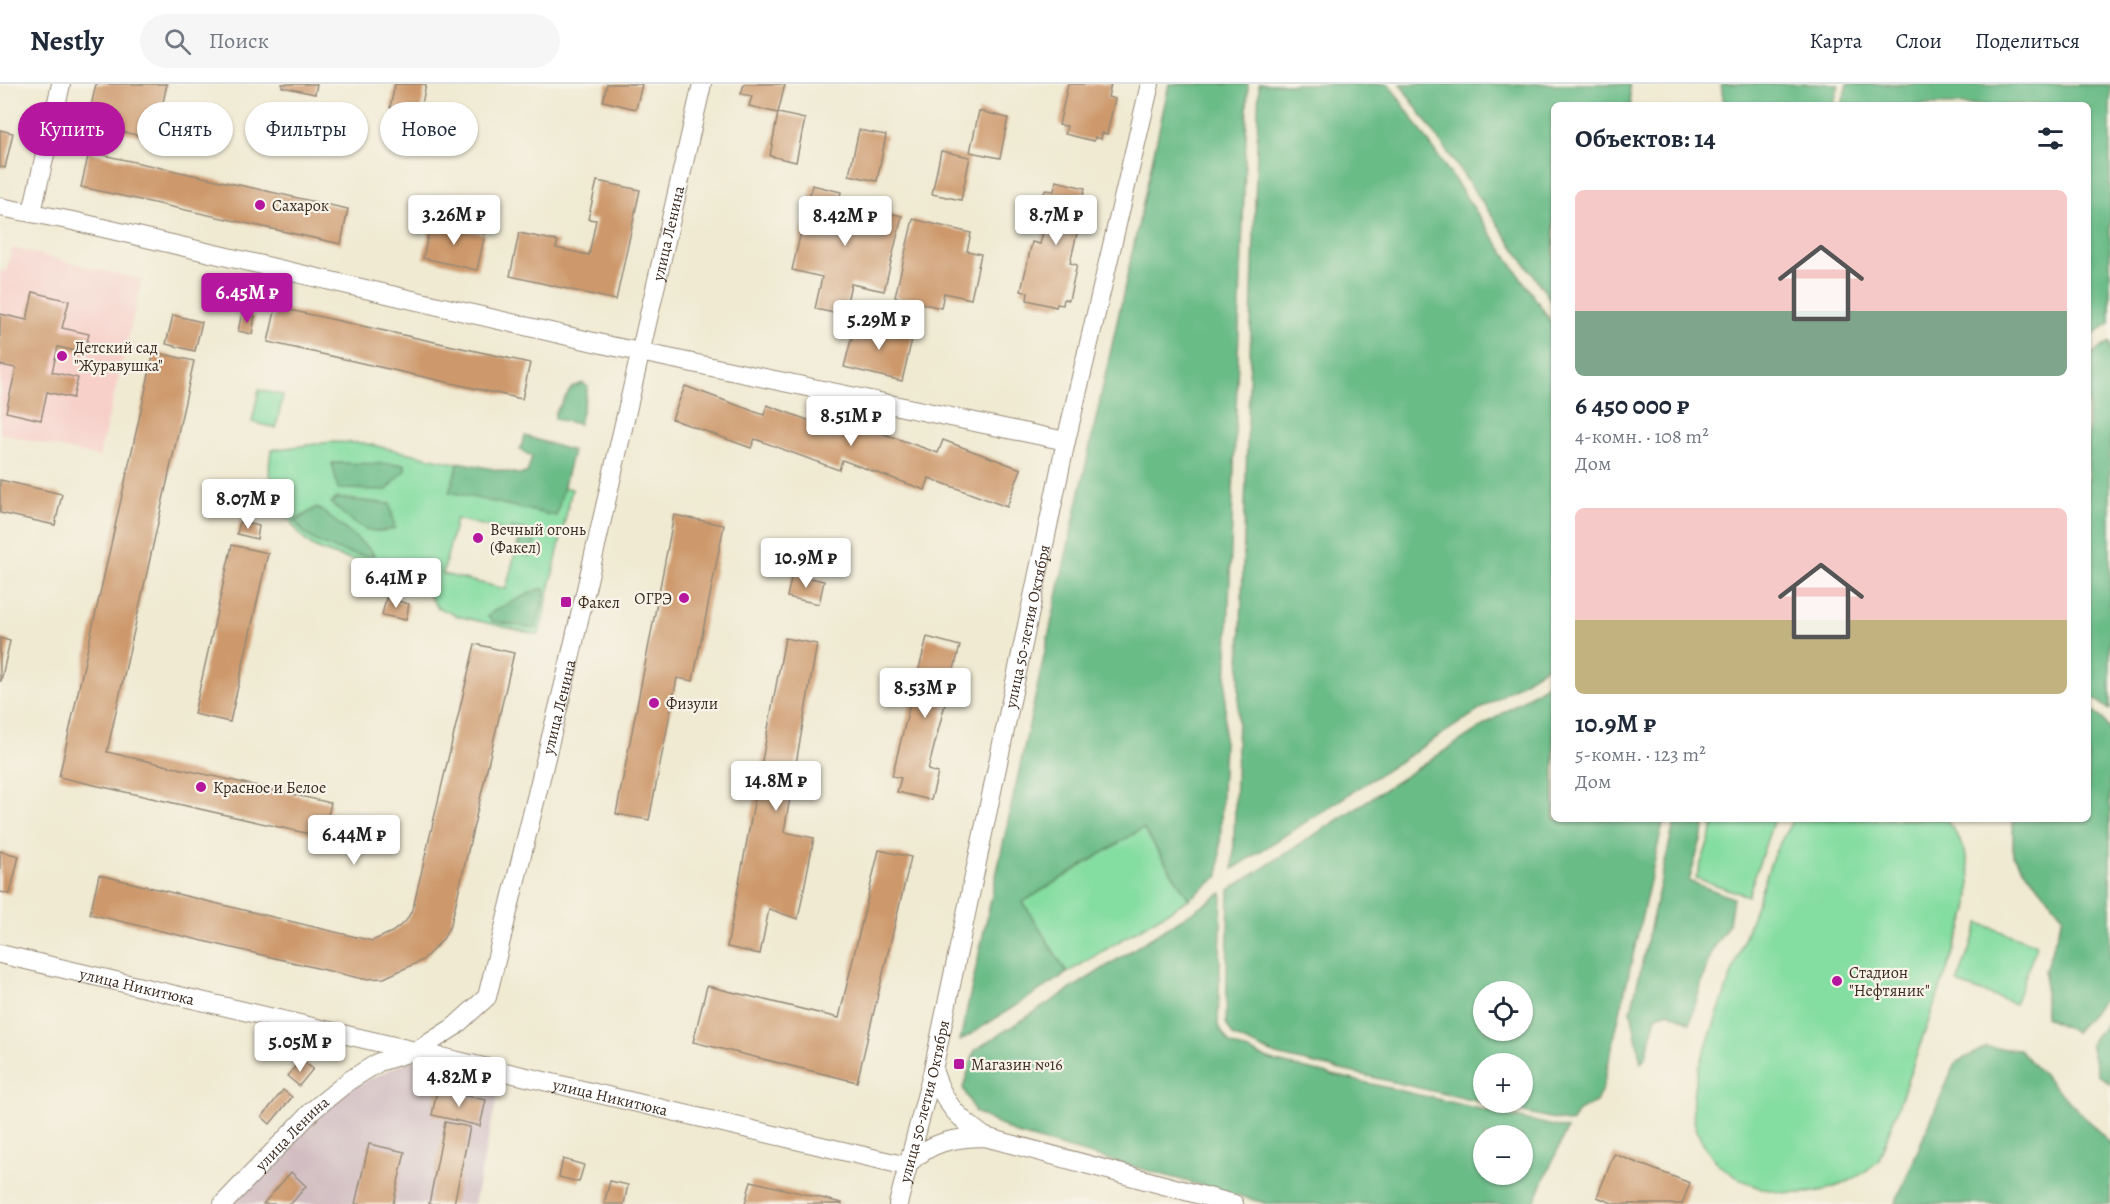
<!DOCTYPE html>
<html lang="ru">
<meta charset="utf-8">
<style>
body{margin:0;font-family:Alegreya,serif;background:#f6f6f7;color:#1f2937;height:100vh;display:flex;flex-direction:column;font-size:22px;white-space:nowrap}
*{box-sizing:border-box;margin:0}
p{font-size:20px;color:#747a83}
.icon{flex:none;width:33px;height:33px;fill:none;stroke:currentColor;stroke-width:2;stroke-linecap:round;stroke-linejoin:round}
.map{position:relative;flex:1;overflow:hidden}
.details{position:absolute;left:1551px;top:18px;width:540px;height:720px;display:flex;flex-direction:column;background:#fff;border-radius:9px;box-shadow:0 2px 4px #0004}
.details>*{flex:none}
.guide{position:absolute;left:18px;top:18px;width:570px;height:54px;display:flex;gap:12px}
.buttons{position:absolute;left:1473px;top:897px;display:grid;gap:12px}
.buttons a{display:grid;place-items:center;width:60px;height:60px;border-radius:50%;background:#fff;box-shadow:0 2px 4px #0004;font-size:30px}
.price{position:absolute;translate:-50% -51px;padding:0 14px;border-radius:6px;background:#fff;color:#222;font-size:20px;line-height:39px;filter:drop-shadow(0 2px 3px #0008)}
.price::after{content:'';position:absolute;left:50%;top:36px;width:18px;height:14px;margin-left:-9px;background:inherit;clip-path:polygon(0 0,100% 0,50% 100%)}
.price.on{background:#b5179e;color:#fff}
ul{padding:0;list-style:none}
li{display:grid;align-content:center;gap:12px;height:318px;padding:0 24px}
li span{display:grid;place-items:center;height:186px;border-radius:9px;color:#555}
li>.icon{margin-inline-start:auto}
span .icon{width:108px;height:108px;fill:#fffc;stroke-width:1}
li b{font-size:26px}
h2{display:flex;justify-content:space-between;align-items:center;height:72px;padding:0 24px;font-size:26px}
.tag{padding:0 21px;border-radius:27px;background:#fff;box-shadow:0 2px 4px #0004;font-size:21px;line-height:54px}
.tag.on{background:#b5179e;color:#fff}
header{display:flex;align-items:center;gap:36px;box-sizing:border-box;height:84px;padding:0 30px;background:#fff;border-bottom:2px solid #e0e1e3}
header strong{font-size:28px}
nav{display:flex;gap:33px;margin-inline-start:auto;font-size:21px}
.search{width:420px;height:54px;background:#f6f6f7;display:flex;align-items:center;gap:15px;box-sizing:border-box;padding:0 21px;border-radius:33px;color:#747a83;font-size:22px}
.map>svg:first-child{display:block}
.built{fill:#f7d0ca}
.industrial{fill:#d2bec2}
.green{fill:#84dda1;stroke:#608460;stroke-width:1.5;fill-rule:evenodd}
.forest{fill:#6bbc87;stroke:#537352;stroke-width:1.5;fill-rule:evenodd}
.building{fill:#cd996c}
.lines{fill:none;stroke-linecap:round;stroke-linejoin:round}
.street-casing{stroke:#968a78;stroke-width:20}
.street{stroke:#fff;stroke-width:18}
.poi-dot{fill:#b5179e;stroke:#f7f3e8;stroke-width:2}
.labels{text-anchor:middle;stroke-width:4.5;stroke-linejoin:round;paint-order:stroke}
.poi-label{font-size:16px;fill:#3b2a1e;stroke:#f7f3e8;text-anchor:start}
.street-label{font-size:16px;fill:#3b2a1e;stroke:#f7f3e8}
</style>
<header>
<strong>Nestly</strong>
<div class="search"><svg class="icon" aria-label="search" viewBox="0 0 24 24"><circle cx="10" cy="10" r="6"/><path d="M15 15l6 6"/></svg>Поиск</div>
<nav><a>Карта</a><a>Слои</a><a>Поделиться</a></nav>
</header>
<div class="map">
<svg width="2110" height="1120" viewBox="0 0 2110 1120">
<rect width="100%" height="100%" fill="#f7f3e8"/>
<filter id="ink" filterUnits="userSpaceOnUse"><feTurbulence type="fractalNoise" baseFrequency=".0167" numOctaves="2"/><feDisplacementMap in="SourceGraphic" scale="12" xChannelSelector="R" yChannelSelector="G"/><feConvolveMatrix kernelMatrix="1 2 1 2 8 2 1 2 1" color-interpolation-filters="sRGB"/></filter>
<filter id="wash" filterUnits="userSpaceOnUse"><feTurbulence type="fractalNoise" baseFrequency=".008" numOctaves="4" result="noise"/><feDisplacementMap in="SourceGraphic" scale="24" xChannelSelector="R" yChannelSelector="G"/><feGaussianBlur stdDeviation="1.35" result="paint"/><feColorMatrix in="noise" values="0 0 0 0 0 0 0 0 0 0 0 0 0 0 0 0 0 1.4 0 .05"/><feComposite in="paint" operator="in"/></filter>
<g filter="url(#wash)">
<rect width="100%" height="100%" fill="#f0ead2"/>
<path class="built" d="M12,164L142,196L99,373L0,349V186L6,187Z"/>
<path class="industrial" d="M410,976L501,996L474,1120H229L336,1011Z"/>
<g class="green">
<path d="M259,306L283,311L276,344L252,338Z"/>
<path d="M331,358L363,359L572,405L539,551L457,532L437,523L410,485C379,479 342,477 314,463C297,454 274,412 270,394C268,385 270,375 271,366ZM456,435L520,450L506,505L443,490Z"/>
<path d="M1716,735H1774L1748,812L1696,794Z"/>
<path d="M1793,735H1946C1968,763 1974,791 1968,827L1879,1076C1833,1120 1762,1120 1716,1078C1704,1064 1695,1048 1693,1029C1691,1012 1695,996 1700,980L1774,770Z"/>
<path d="M1143,744L1189,815L1067,889L1022,818Z"/>
<path d="M1979,839L2037,861L2015,920L1957,899Z"/>
</g>
<g class="forest">
<path d="M1169,0H1248L1219,792L1189,815L1143,744L1023,818L1067,889L960,957Z"/>
<path d="M1259,0H1389L1554,242V578L1233,785Z"/>
<path d="M1400,0H1629L1631,21H1554V221Z"/>
<path d="M1721,0H1839L1834,21H1724Z"/>
<path d="M1847,0L2110,1V239L2088,253V21H1842Z"/>
<path d="M2110,258V626L2088,610V272Z"/>
<path d="M583,299L588,303L579,340L555,335V329L572,303Z"/>
<path d="M525,352L573,367L556,432L449,408L459,378L518,390L527,389L532,373L520,365Z"/>
<path d="M332,379L405,380V386L387,406L338,405Z"/>
<path d="M337,414L390,420L395,444C367,455 351,437 331,419Z"/>
<path d="M317,423L371,466L374,471C360,475 318,461 307,451C302,447 298,441 295,437Z"/>
<path d="M511,442L536,449L532,472L523,471L519,461L520,450L511,448Z"/>
<path d="M539,505H544L545,511L536,545L492,537L488,533L493,527Z"/>
<path d="M1554,596V735H1664L1603,1003L1596,1018L1578,1027L1571,1039L1276,971L1233,952L1226,939L1229,806ZM1484,908H1522V946H1484ZM1484,980H1522V1018H1484Z"/>
<path d="M2088,624L2103,635L2110,647V909L2075,948L2045,933V886L2063,832L2013,771V736L2010,735H2088Z"/>
<path d="M1675,735H1707L1689,797L1733,814L1729,840L1710,870L1690,939L1669,928L1656,932L1646,972L1641,979L1631,927Z"/>
<path d="M1222,809L1218,942L1230,960L1276,978L1567,1045L1533,1120H1268L1017,1050L975,1028L963,1004L975,966ZM1484,1052H1522V1090H1484Z"/>
<path d="M2110,934V1000L2098,990L2090,960Z"/>
<path d="M1986,963L2019,966L2110,1059V1120H1895L1955,979Z"/>
</g>
<g id="blocks">
<g class="building">
<path d="M96,0H167L155,55L87,40Z"/>
<path d="M282,0H317L315,10L282,3Z"/>
<path d="M395,0H426L420,30L390,24Z"/>
<path d="M607,0H642L636,25L603,17Z"/>
<path d="M744,0H785L778,29L749,22L752,12L741,10Z"/>
<path d="M1068,0H1111L1108,13L1115,15L1107,50L1102,49L1101,55L1095,53L1094,57L1065,50L1067,42L1059,41Z"/>
<path d="M979,27L1008,34L1000,74L970,68Z"/>
<path d="M778,29L805,35L796,78L770,72Z"/>
<path d="M0,46L13,49L5,84L0,83Z"/>
<path d="M859,46L886,51L877,97L849,91Z"/>
<path d="M941,67L970,73L961,116L932,110Z"/>
<path d="M89,68L348,125L341,160L81,103Z"/>
<path d="M597,97L640,106L616,216L510,192L519,149L558,157L556,164L589,171L596,136L588,135Z"/>
<path d="M1056,97L1085,104L1081,121L1090,123L1085,147L1078,145L1070,179L1077,181L1069,216L1064,215L1063,221L1057,220L1056,223L1027,216L1028,209L1021,207L1032,158L1040,160L1044,144L1036,143L1045,106L1054,107Z"/>
<path d="M812,101L841,108L839,117L902,132L884,207L851,200L844,231L815,225L822,193L792,186Z"/>
<path d="M913,135L971,149L967,167L981,170L971,215L944,209L941,224L895,213Z"/>
<path d="M431,138L485,150L477,186L423,174Z"/>
<path d="M33,208L69,217L62,244L89,250L84,269L58,263L52,288L78,294L73,314L47,308L41,336L6,328L16,284L0,281V230L27,236Z"/>
<path d="M276,223L530,279L522,315L268,258Z"/>
<path d="M242,229L255,232L252,250L238,247Z"/>
<path d="M173,231L202,238L195,267L166,260Z"/>
<path d="M856,237L913,251L902,297L844,283Z"/>
<path d="M154,268L194,277L107,668L331,719L323,753L59,693Z"/>
<path d="M685,302L764,331L767,321L851,352L856,340L938,369L943,356L1021,385L1007,423L929,394L925,406L842,376L839,386L755,355L751,364L672,335Z"/>
<path d="M0,396L62,410L55,441L0,429Z"/>
<path d="M674,431L724,441L693,597L677,594L649,736L616,730Z"/>
<path d="M240,437L259,442L257,455L237,450Z"/>
<path d="M232,461L268,469L230,638L194,630Z"/>
<path d="M792,490L824,497L819,520L787,513Z"/>
<path d="M386,514L409,520L406,536L382,531Z"/>
<path d="M927,553L960,562L928,686L938,689L931,716L897,708L901,694L892,692Z"/>
<path d="M0,554L10,557L1,597H0Z"/>
<path d="M785,554L817,560L784,748L814,754L798,835L769,825L760,870L727,863Z"/>
<path d="M475,560L514,569L451,840L443,855L423,876L384,894L363,895L90,830L99,791L372,857L392,848L406,837L413,824Z"/>
<path d="M879,766L911,773L857,998L693,958L707,902L839,934Z"/>
<path d="M0,767L19,772L10,810L0,808Z"/>
<path d="M301,976L313,985L299,1002L287,992Z"/>
<path d="M283,1006L292,1013L270,1040L262,1033Z"/>
<path d="M437,1006L486,1016L480,1042L432,1031Z"/>
<path d="M445,1038L470,1043L454,1120H429Z"/>
<path d="M369,1060L405,1068L393,1120H355Z"/>
<path d="M1614,1070L1690,1099L1682,1120H1615L1597,1113Z"/>
<path d="M563,1075L584,1081L579,1098L559,1093Z"/>
<path d="M291,1088L306,1102L291,1120H263Z"/>
<path d="M610,1097L628,1101L624,1120H604Z"/>
<path d="M751,1097L842,1119V1120H745Z"/>
</g>
</g>
</g>
<g filter="url(#ink)">
<use href="#blocks" fill-opacity="0" stroke="#968a78" stroke-width="1.5"/>
<g class="lines">
<defs>
<g id="street">
<path d="M0,123L73,137L611,262L1066,357"/>
<path d="M32,128L61,0"/>
<path id="s1" d="M0,870L907,1082"/>
<path d="M933,986C945,1021 956,1032 985,1053"/>
<path d="M908,1080C932,1057 953,1054 985,1053L1234,1120"/>
<path id="s2" d="M223,1120L313,1026L350,996L379,978L418,966L454,943L487,913L567,588L702,0"/>
<path id="s3" d="M898,1120L933,986L1066,357L1150,0"/>
</g>
</defs>
<use href="#street" class="street-casing"/>
<use href="#street" class="street"/>
</g>
</g>
<g class="poi-dot">
<circle cx="260" cy="121" r="6"/>
<circle cx="62" cy="272" r="6"/>
<circle cx="478" cy="454" r="6"/>
<circle cx="684" cy="514" r="6"/>
<rect x="560" y="512" width="12" height="12" rx="3"/>
<circle cx="654" cy="619" r="6"/>
<circle cx="201" cy="703" r="6"/>
<circle cx="1837" cy="897" r="6"/>
<rect x="953" y="974" width="12" height="12" rx="3"/>
</g>
<g class="labels">
<g class="poi-label">
<text x="272" y="127">Сахарок</text>
<text x="74" y="269">Детский сад<tspan x="74" dy="18">"Журавушка"</tspan></text>
<text x="490" y="451">Вечный огонь<tspan x="490" dy="18">(Факел)</tspan></text>
<text x="672" y="520" text-anchor="end">ОГРЭ</text>
<text x="578" y="524">Факел</text>
<text x="666" y="625">Физули</text>
<text x="213" y="709">Красное и Белое</text>
<text x="1849" y="894">Стадион<tspan x="1849" dy="18">"Нефтяник"</tspan></text>
<text x="971" y="986">Магазин №16</text>
</g>
<g class="street-label">
<text dy="6" stroke="none"><textPath href="#s2" startOffset="1125">улица Ленина</textPath></text>
<text dy="6" stroke="none"><textPath href="#s3" startOffset="592">улица 50-летия Октября</textPath></text>
<text dy="6" stroke="none"><textPath href="#s2" startOffset="639">улица Ленина</textPath></text>
<text dy="6" stroke="none"><textPath href="#s1" startOffset="141">улица Никитюка</textPath></text>
<text dy="6" stroke="none"><textPath href="#s1" startOffset="627">улица Никитюка</textPath></text>
<text dy="6" stroke="none"><textPath href="#s3" startOffset="106">улица 50-летия Октября</textPath></text>
<text dy="6" stroke="none"><textPath href="#s2" startOffset="99">улица Ленина</textPath></text>
</g>
</g>
</svg>
<div class="buttons">
<a><svg class="icon" aria-label="locate" viewBox="0 0 24 24"><circle cx="12" cy="12" r="6"/><path d="M12 2v4M12 18v4M2 12h4M18 12h4"/></svg></a>
<a>+</a>
<a>−</a>
</div>
<b class="price" style="left:454px;top:162px">3.26M ₽</b>
<b class="price" style="left:1056px;top:162px">8.7M ₽</b>
<b class="price" style="left:845px;top:163px">8.42M ₽</b>
<b class="price on" style="left:247px;top:240px">6.45M ₽</b>
<b class="price" style="left:879px;top:267px">5.29M ₽</b>
<b class="price" style="left:851px;top:363px">8.51M ₽</b>
<b class="price" style="left:248px;top:446px">8.07M ₽</b>
<b class="price" style="left:806px;top:505px">10.9M ₽</b>
<b class="price" style="left:396px;top:525px">6.41M ₽</b>
<b class="price" style="left:925px;top:635px">8.53M ₽</b>
<b class="price" style="left:776px;top:728px">14.8M ₽</b>
<b class="price" style="left:354px;top:782px">6.44M ₽</b>
<b class="price" style="left:300px;top:989px">5.05M ₽</b>
<b class="price" style="left:459px;top:1024px">4.82M ₽</b>
<div class="guide">
<a class="tag on">Купить</a>
<a class="tag">Снять</a>
<a class="tag">Фильтры</a>
<a class="tag">Новое</a>
</div>
<section class="details">
<h2>Объектов: 14<svg class="icon" aria-label="filters" viewBox="0 0 24 24"><path d="M4 7h16M4 17h16"/><circle cx="9" cy="7" r="2"/><circle cx="15" cy="17" r="2"/></svg></h2>
<ul>
<li><span style="background:linear-gradient(#f6c9c9 65%,#7fa58c 0)"><svg class="icon" aria-label="home" viewBox="0 0 24 24"><path d="M3 11l9-7 9 7M6 9v11h12V9"/></svg></span><div><b>6 450 000 ₽</b><p>4-комн. · 108 m²</p><p>Дом</p></div></li>
<li><span style="background:linear-gradient(#f6c9c9 60%,#c2b280 0)"><svg class="icon" aria-label="home" viewBox="0 0 24 24"><path d="M3 11l9-7 9 7M6 9v11h12V9"/></svg></span><div><b>10.9M ₽</b><p>5-комн. · 123 m²</p><p>Дом</p></div></li>
</ul>
</section>
</div>
